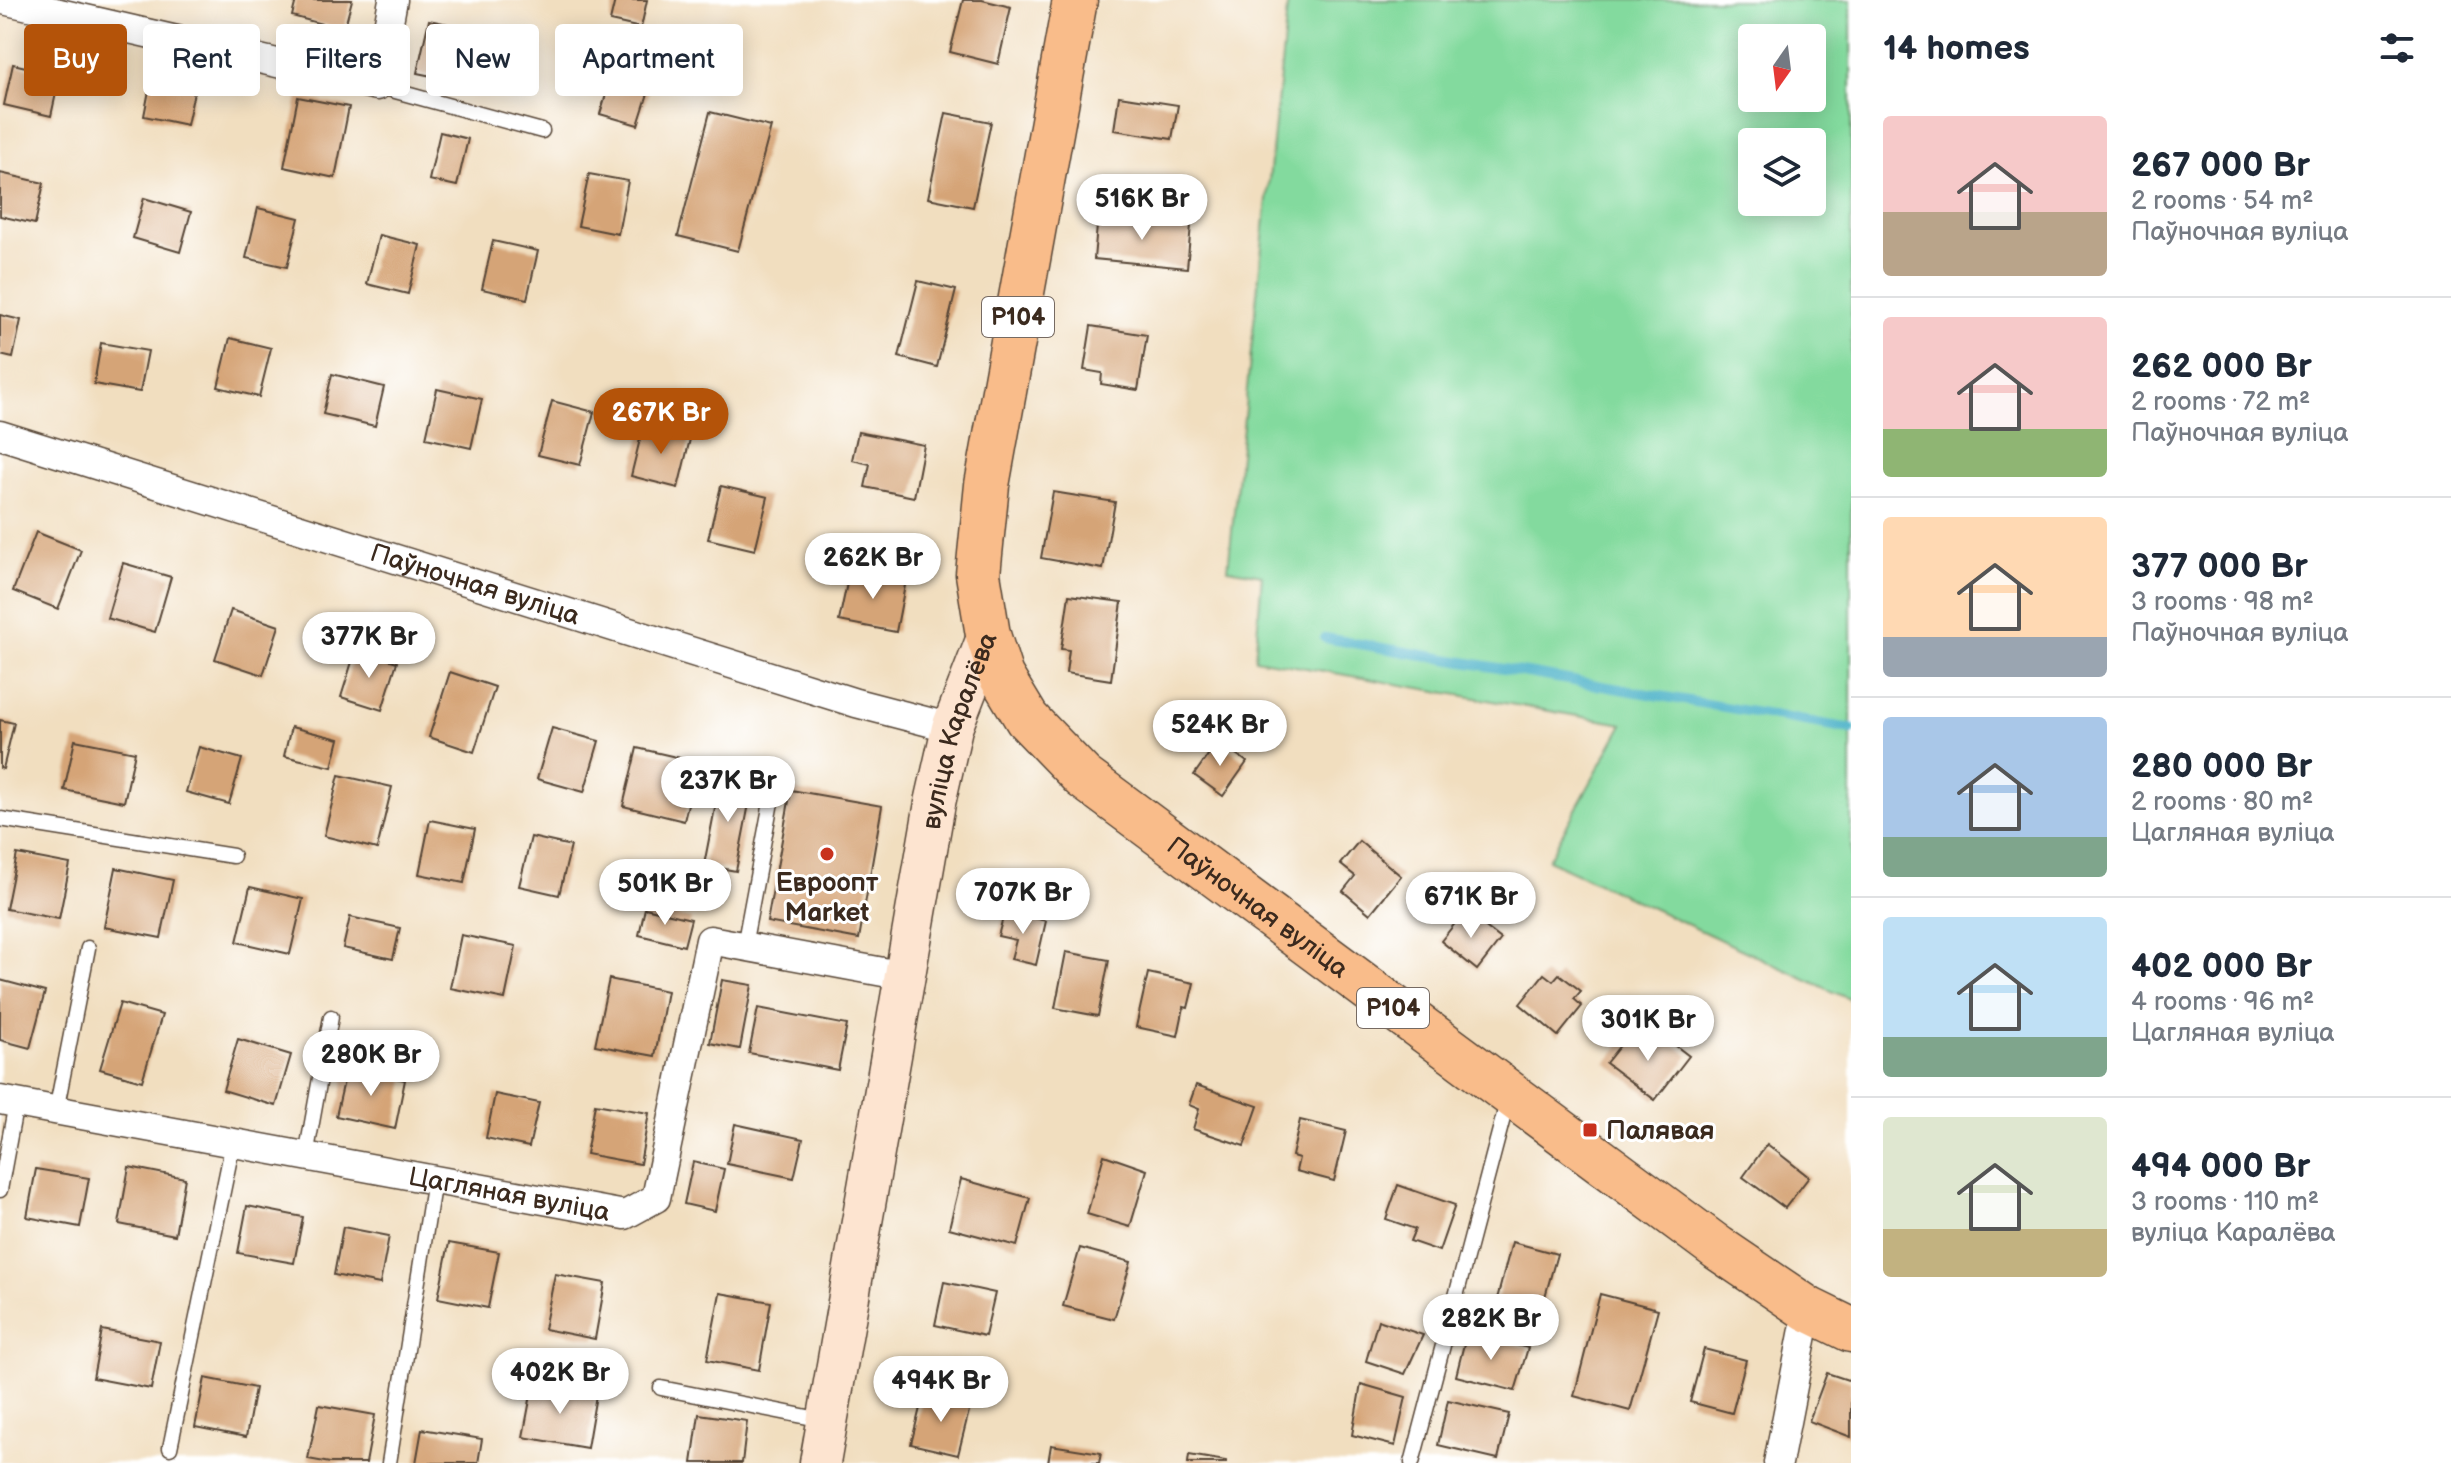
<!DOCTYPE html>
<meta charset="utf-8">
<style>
body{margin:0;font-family:"Balsamiq Sans",sans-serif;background:#f2f2f3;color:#1f2937;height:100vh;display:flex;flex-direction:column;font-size:30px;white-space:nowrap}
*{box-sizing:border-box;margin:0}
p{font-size:26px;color:#747a83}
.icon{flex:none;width:44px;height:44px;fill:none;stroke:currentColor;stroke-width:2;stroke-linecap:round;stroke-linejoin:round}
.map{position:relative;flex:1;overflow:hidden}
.panel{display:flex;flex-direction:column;background:#fff;width:600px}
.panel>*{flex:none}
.banner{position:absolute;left:24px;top:24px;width:760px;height:72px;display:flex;gap:16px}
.needle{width:52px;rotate:194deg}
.controls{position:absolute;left:1738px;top:24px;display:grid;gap:16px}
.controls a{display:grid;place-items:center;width:88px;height:88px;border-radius:8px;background:#fff;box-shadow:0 4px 20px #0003;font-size:40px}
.price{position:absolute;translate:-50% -68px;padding:0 18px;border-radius:28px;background:#fff;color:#222;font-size:26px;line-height:52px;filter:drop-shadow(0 2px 4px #0008)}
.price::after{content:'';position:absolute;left:50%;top:48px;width:24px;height:18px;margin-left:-12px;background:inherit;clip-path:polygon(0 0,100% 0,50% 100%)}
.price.on{background:#b45309;color:#fff}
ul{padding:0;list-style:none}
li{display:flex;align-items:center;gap:24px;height:200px;padding:0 32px}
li+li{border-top:2px solid #e0e1e3}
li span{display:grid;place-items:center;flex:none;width:224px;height:160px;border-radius:8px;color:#555}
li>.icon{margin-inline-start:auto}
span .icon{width:96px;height:96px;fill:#fffc;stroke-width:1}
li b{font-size:34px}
h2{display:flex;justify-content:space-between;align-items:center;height:96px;padding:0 32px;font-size:34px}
.pill{padding:0 28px;border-radius:8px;background:#fff;box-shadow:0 4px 20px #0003;font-size:28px;line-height:72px}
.pill.on{background:#b45309;color:#fff}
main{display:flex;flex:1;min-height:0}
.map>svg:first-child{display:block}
.green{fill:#83da9e;stroke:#5f825e;stroke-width:2;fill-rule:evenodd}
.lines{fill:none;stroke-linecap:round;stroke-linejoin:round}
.stream{stroke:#49b1c7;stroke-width:10}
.building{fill:#d5a477}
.lane-casing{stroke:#564536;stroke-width:17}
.street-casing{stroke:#564536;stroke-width:31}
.secondary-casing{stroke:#564536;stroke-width:43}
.primary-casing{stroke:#564536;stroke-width:47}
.lane{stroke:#fff;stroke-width:14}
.street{stroke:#fff;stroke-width:28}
.secondary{stroke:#fde4d0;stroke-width:40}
.primary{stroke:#f9bc8a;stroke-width:44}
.poi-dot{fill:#c8321e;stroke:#fff;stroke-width:3}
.labels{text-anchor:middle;stroke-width:6;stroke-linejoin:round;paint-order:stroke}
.shield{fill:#fff;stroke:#766a62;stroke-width:2}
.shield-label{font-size:24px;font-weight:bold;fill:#3b2a1e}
.street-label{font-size:26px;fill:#3b2a1e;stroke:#fff}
.poi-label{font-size:26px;font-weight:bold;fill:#3b2a1e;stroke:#fff}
</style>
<main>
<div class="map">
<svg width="1851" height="1463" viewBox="0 0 1851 1463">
<rect width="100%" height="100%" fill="#fff"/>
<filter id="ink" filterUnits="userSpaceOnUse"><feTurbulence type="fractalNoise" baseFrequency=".0125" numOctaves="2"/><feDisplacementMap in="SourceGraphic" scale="16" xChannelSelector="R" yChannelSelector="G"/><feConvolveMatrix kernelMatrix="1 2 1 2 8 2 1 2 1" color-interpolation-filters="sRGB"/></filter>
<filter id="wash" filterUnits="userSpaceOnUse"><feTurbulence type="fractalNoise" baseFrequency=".006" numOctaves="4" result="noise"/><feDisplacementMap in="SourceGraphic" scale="32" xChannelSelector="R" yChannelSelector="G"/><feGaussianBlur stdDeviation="1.8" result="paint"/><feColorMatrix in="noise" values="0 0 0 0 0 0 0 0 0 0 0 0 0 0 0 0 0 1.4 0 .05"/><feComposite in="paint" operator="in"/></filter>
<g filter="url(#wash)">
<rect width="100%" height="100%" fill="#f1debf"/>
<path class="green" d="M1288,0H1851V1000L1548,860L1623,724L1255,659L1262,575L1228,569ZM1752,38H1812V98H1752ZM1752,142H1812V202H1752Z"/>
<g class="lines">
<path class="stream" d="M1325,638L1851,729"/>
</g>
<g id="blocks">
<g class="building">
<path d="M296,0H352L344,30L292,16Z"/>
<path d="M615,0H647L641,28L610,21Z"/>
<path d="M963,0H982L1011,7L998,64L950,52Z"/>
<path d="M429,20L472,29L461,82L417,73Z"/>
<path d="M13,64L60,75L51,116L4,105Z"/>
<path d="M153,70L197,78L187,125L144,116Z"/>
<path d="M613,72L651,84L638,125L600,114Z"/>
<path d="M1119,96L1178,105L1172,139L1114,130Z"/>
<path d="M298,97L349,107L335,178L284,167Z"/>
<path d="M710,112L771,127L738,251L678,236Z"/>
<path d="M946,113L991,122L973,207L928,198Z"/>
<path d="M440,132L468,139L457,186L429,180Z"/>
<path d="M0,173L44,183L35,224L0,216Z"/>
<path d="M589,174L628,181L618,234L578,226Z"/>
<path d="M144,198L191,212L180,252L133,238Z"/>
<path d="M258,208L299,218L287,267L246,258Z"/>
<path d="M1098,215L1191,225L1187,268L1094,259Z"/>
<path d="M379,235L420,245L408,294L367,284Z"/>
<path d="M493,241L538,251L527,299L482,289Z"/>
<path d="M918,281L956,290L937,367L899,357Z"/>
<path d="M0,315L21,320L13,358L0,355Z"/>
<path d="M1091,326L1147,335L1138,390L1101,384L1102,373L1084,370Z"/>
<path d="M230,338L271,348L259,397L218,387Z"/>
<path d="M101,343L148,351L140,392L94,384Z"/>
<path d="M332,374L384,387L375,426L323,414Z"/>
<path d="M437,389L482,399L471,448L426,438Z"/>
<path d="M552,401L594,412L580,465L538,455Z"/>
<path d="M644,423L691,435L678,488L631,476Z"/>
<path d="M858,432L924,445L914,497L865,487L870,464L852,460Z"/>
<path d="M721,486L768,497L755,550L708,539Z"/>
<path d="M1053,492L1115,502L1103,569L1041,558Z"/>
<path d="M36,532L81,550L58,609L13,591Z"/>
<path d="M123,563L171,577L155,632L107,618Z"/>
<path d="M850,569L906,580L896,632L839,621Z"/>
<path d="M1069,595L1122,602L1111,680L1066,673L1069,650L1061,649Z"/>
<path d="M231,610L279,626L263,675L215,659Z"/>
<path d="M356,649L397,662L382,710L341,697Z"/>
<path d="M450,672L495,687L474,752L429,737Z"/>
<path d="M0,720L14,723L3,769L0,768Z"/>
<path d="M291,727L339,739L332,767L284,756Z"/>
<path d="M552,728L599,741L584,792L537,779Z"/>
<path d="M75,740L135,752L124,802L64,790Z"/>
<path d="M1218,741L1247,762L1223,796L1194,775Z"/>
<path d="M199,747L242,759L229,804L186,792Z"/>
<path d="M637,748L698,762L684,821L623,806Z"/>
<path d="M339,775L392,787L377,849L324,836Z"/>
<path d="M721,777L753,783L736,871L704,865Z"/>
<path d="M791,790L882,806L859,939L767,922Z"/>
<path d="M430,820L475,829L464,883L419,874Z"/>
<path d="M531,837L571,846L559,895L519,886Z"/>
<path d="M1359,841L1401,876L1370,914L1343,891L1355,876L1340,864Z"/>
<path d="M17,854L70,864L59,919L6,909Z"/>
<path d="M116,868L173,880L161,938L104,927Z"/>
<path d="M250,887L303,899L290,954L237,942Z"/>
<path d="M645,908L691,919L684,946L639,935Z"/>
<path d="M1005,910L1046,921L1036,965L1011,959L1016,940L998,936Z"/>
<path d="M1465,911L1501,939L1477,970L1441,941Z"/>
<path d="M350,917L400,928L393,959L343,948Z"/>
<path d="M461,935L516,946L505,999L450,988Z"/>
<path d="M1066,952L1109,960L1098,1016L1055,1008Z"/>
<path d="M1148,973L1194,983L1188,1008L1184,1007L1178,1036L1136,1027Z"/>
<path d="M1544,974L1553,981L1559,974L1581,991L1574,999L1582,1006L1558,1036L1520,1004Z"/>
<path d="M609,979L667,991L655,1056L595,1045Z"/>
<path d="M0,980L45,992L30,1048L0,1040Z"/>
<path d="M722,980L752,985L740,1049L710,1043Z"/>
<path d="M120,1003L162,1015L142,1081L100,1069Z"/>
<path d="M758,1008L847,1025L838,1070L749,1053Z"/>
<path d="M1658,1032L1689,1056L1655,1100L1606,1063L1630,1033L1647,1046Z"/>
<path d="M238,1039L291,1055L276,1106L223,1090Z"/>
<path d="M347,1068L405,1080L395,1129L336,1116Z"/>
<path d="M1196,1085L1258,1106L1244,1146L1193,1129L1199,1109L1189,1105Z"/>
<path d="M495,1094L539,1103L529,1147L486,1138Z"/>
<path d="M595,1104L649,1113L640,1164L586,1154Z"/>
<path d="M1300,1120L1346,1131L1334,1181L1296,1171L1299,1158L1292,1156Z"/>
<path d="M735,1124L803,1139L794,1178L727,1164Z"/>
<path d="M1767,1144L1809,1177L1785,1208L1743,1177Z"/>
<path d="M1104,1155L1147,1170L1130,1227L1087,1214Z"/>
<path d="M693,1162L724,1169L715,1211L684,1204Z"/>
<path d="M129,1167L185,1178L175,1235L119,1224Z"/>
<path d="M36,1169L89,1178L80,1227L27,1217Z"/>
<path d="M961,1179L1030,1198L1017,1246L949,1228Z"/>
<path d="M1398,1185L1455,1205L1439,1251L1410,1241L1415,1229L1386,1219Z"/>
<path d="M247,1206L303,1217L294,1263L238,1253Z"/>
<path d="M343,1227L389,1236L380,1284L334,1275Z"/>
<path d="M1512,1242L1557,1254L1541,1311L1497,1299Z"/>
<path d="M449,1243L499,1252L488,1308L438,1298Z"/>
<path d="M1080,1248L1131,1262L1114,1319L1063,1306Z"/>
<path d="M555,1274L605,1283L595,1339L544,1329Z"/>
<path d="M944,1282L995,1293L985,1336L935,1325Z"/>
<path d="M720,1293L771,1302L759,1370L707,1360Z"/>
<path d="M1600,1294L1658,1309L1630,1411L1574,1396Z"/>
<path d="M1378,1320L1423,1335L1405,1374L1366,1361Z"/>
<path d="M102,1330L160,1341L151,1389L93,1378Z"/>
<path d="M1467,1332L1528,1348L1515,1391L1456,1376Z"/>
<path d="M1704,1349L1746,1360L1732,1413L1690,1402Z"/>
<path d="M1827,1373L1851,1381V1437L1809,1421Z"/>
<path d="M205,1378L255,1388L246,1437L195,1427Z"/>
<path d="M533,1384L596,1395L587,1448L523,1437Z"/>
<path d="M1361,1384L1406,1397L1395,1446L1352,1435Z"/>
<path d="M924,1392L971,1403L958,1455L911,1444Z"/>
<path d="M1448,1400L1509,1414L1498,1459L1438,1445Z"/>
<path d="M319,1405L375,1415L366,1463H330L308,1459Z"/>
<path d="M699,1414L747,1421L742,1463H692Z"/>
<path d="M422,1429L482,1439L478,1463H416Z"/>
<path d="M1051,1445L1101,1453L1099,1463H1048Z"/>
<path d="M1189,1455L1226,1461V1463H1188Z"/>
</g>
</g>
</g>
<g filter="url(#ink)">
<use href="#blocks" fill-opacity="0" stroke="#564536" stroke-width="2"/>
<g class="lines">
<defs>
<g id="lane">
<path d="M377,86L542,131"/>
<path d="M0,819L233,856"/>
<path d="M744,946L771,802"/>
<path d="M56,1111L88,948"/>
<path d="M306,1156L331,1017"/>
<path d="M0,1190L16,1103"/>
<path d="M661,1388L823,1420"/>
<path d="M170,1448L233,1143"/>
<path d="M389,1463L434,1180"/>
<path d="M1412,1463L1508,1099"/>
</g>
<g id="street">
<path d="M3,0L377,86L393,0"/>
<path id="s1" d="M0,435L856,703L952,728"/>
<path id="s2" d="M0,1100L625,1215L656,1198L710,940L905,976"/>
<path d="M1778,1463L1808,1309"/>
</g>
<g id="secondary">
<path id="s3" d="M820,1463L935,803L952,728L988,635"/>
</g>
<g id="primary">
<path id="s4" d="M1075,0L987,485L978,574L988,635L1001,676L1027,719L1083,777L1718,1248L1808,1309L1851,1330"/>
</g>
</defs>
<use href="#lane" class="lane-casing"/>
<use href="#street" class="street-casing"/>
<use href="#secondary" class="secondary-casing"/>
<use href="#primary" class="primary-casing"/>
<use href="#lane" class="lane"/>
<use href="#street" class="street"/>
<use href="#secondary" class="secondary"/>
<use href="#primary" class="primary"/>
</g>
</g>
<g class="poi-dot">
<circle cx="827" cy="854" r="8"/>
<rect x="1582" y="1122" width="16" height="16" rx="4"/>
</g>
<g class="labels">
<g class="shield">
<rect x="982" y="297" width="72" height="40" rx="6"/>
<rect x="1357" y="988" width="72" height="40" rx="6"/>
</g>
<g class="shield-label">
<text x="1018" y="325">Р104</text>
<text x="1393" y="1016">Р104</text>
</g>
<g class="street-label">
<text dy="9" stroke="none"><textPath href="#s1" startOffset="498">Паўночная вуліца</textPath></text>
<text dy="9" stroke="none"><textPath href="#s3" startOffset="746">вуліца Каралёва</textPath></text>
<text dy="9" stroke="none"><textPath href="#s4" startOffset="1036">Паўночная вуліца</textPath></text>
<text dy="9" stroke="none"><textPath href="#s2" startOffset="518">Цагляная вуліца</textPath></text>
</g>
<g class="poi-label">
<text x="827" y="891">Евроопт<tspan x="827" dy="30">Market</tspan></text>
<text x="1606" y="1139" text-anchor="start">Палявая</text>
</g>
</g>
</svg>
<div class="controls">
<a><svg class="needle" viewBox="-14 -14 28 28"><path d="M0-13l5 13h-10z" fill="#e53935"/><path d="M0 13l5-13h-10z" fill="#747a83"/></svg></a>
<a><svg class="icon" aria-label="layers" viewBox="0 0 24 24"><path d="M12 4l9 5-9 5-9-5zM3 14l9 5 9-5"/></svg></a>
</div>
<b class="price" style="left:1142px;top:242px">516K Br</b>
<b class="price on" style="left:661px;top:456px">267K Br</b>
<b class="price" style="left:873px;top:601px">262K Br</b>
<b class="price" style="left:369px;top:680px">377K Br</b>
<b class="price" style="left:1220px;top:768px">524K Br</b>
<b class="price" style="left:728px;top:824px">237K Br</b>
<b class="price" style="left:665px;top:927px">501K Br</b>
<b class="price" style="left:1023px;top:936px">707K Br</b>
<b class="price" style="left:1471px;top:940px">671K Br</b>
<b class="price" style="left:1648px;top:1063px">301K Br</b>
<b class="price" style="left:371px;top:1098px">280K Br</b>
<b class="price" style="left:1491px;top:1362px">282K Br</b>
<b class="price" style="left:560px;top:1416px">402K Br</b>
<b class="price" style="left:941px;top:1424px">494K Br</b>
<div class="banner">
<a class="pill on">Buy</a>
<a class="pill">Rent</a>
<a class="pill">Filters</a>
<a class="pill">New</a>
<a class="pill">Apartment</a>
</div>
</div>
<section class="panel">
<h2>14 homes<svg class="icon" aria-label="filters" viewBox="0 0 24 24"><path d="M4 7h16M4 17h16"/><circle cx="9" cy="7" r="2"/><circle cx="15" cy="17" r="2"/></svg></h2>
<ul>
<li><span style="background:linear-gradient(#f6c9c9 60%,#b9a48a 0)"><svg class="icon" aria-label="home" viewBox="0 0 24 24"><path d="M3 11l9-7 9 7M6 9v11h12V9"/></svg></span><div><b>267 000 Br</b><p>2 rooms · 54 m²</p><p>Паўночная вуліца</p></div></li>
<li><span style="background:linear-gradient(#f6c9c9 70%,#8fb573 0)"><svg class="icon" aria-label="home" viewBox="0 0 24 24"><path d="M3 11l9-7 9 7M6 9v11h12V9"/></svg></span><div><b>262 000 Br</b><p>2 rooms · 72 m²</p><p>Паўночная вуліца</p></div></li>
<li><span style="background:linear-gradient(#ffd9b3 75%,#9aa5b1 0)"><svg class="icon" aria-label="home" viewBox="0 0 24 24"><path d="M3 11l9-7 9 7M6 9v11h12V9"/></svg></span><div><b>377 000 Br</b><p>3 rooms · 98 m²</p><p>Паўночная вуліца</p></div></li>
<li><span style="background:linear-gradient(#a9c7e8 75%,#7fa58c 0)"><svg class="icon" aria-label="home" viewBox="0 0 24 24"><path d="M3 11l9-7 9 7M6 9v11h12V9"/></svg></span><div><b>280 000 Br</b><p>2 rooms · 80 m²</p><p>Цагляная вуліца</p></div></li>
<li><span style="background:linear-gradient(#bfe0f5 75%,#7fa58c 0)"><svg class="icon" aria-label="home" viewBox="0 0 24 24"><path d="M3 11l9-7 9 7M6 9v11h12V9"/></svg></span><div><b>402 000 Br</b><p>4 rooms · 96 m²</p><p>Цагляная вуліца</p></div></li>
<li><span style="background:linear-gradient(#dfe7d0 70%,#c2b280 0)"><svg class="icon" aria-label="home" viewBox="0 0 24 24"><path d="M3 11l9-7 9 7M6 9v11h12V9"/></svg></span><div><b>494 000 Br</b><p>3 rooms · 110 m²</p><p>вуліца Каралёва</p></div></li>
</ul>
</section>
</main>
